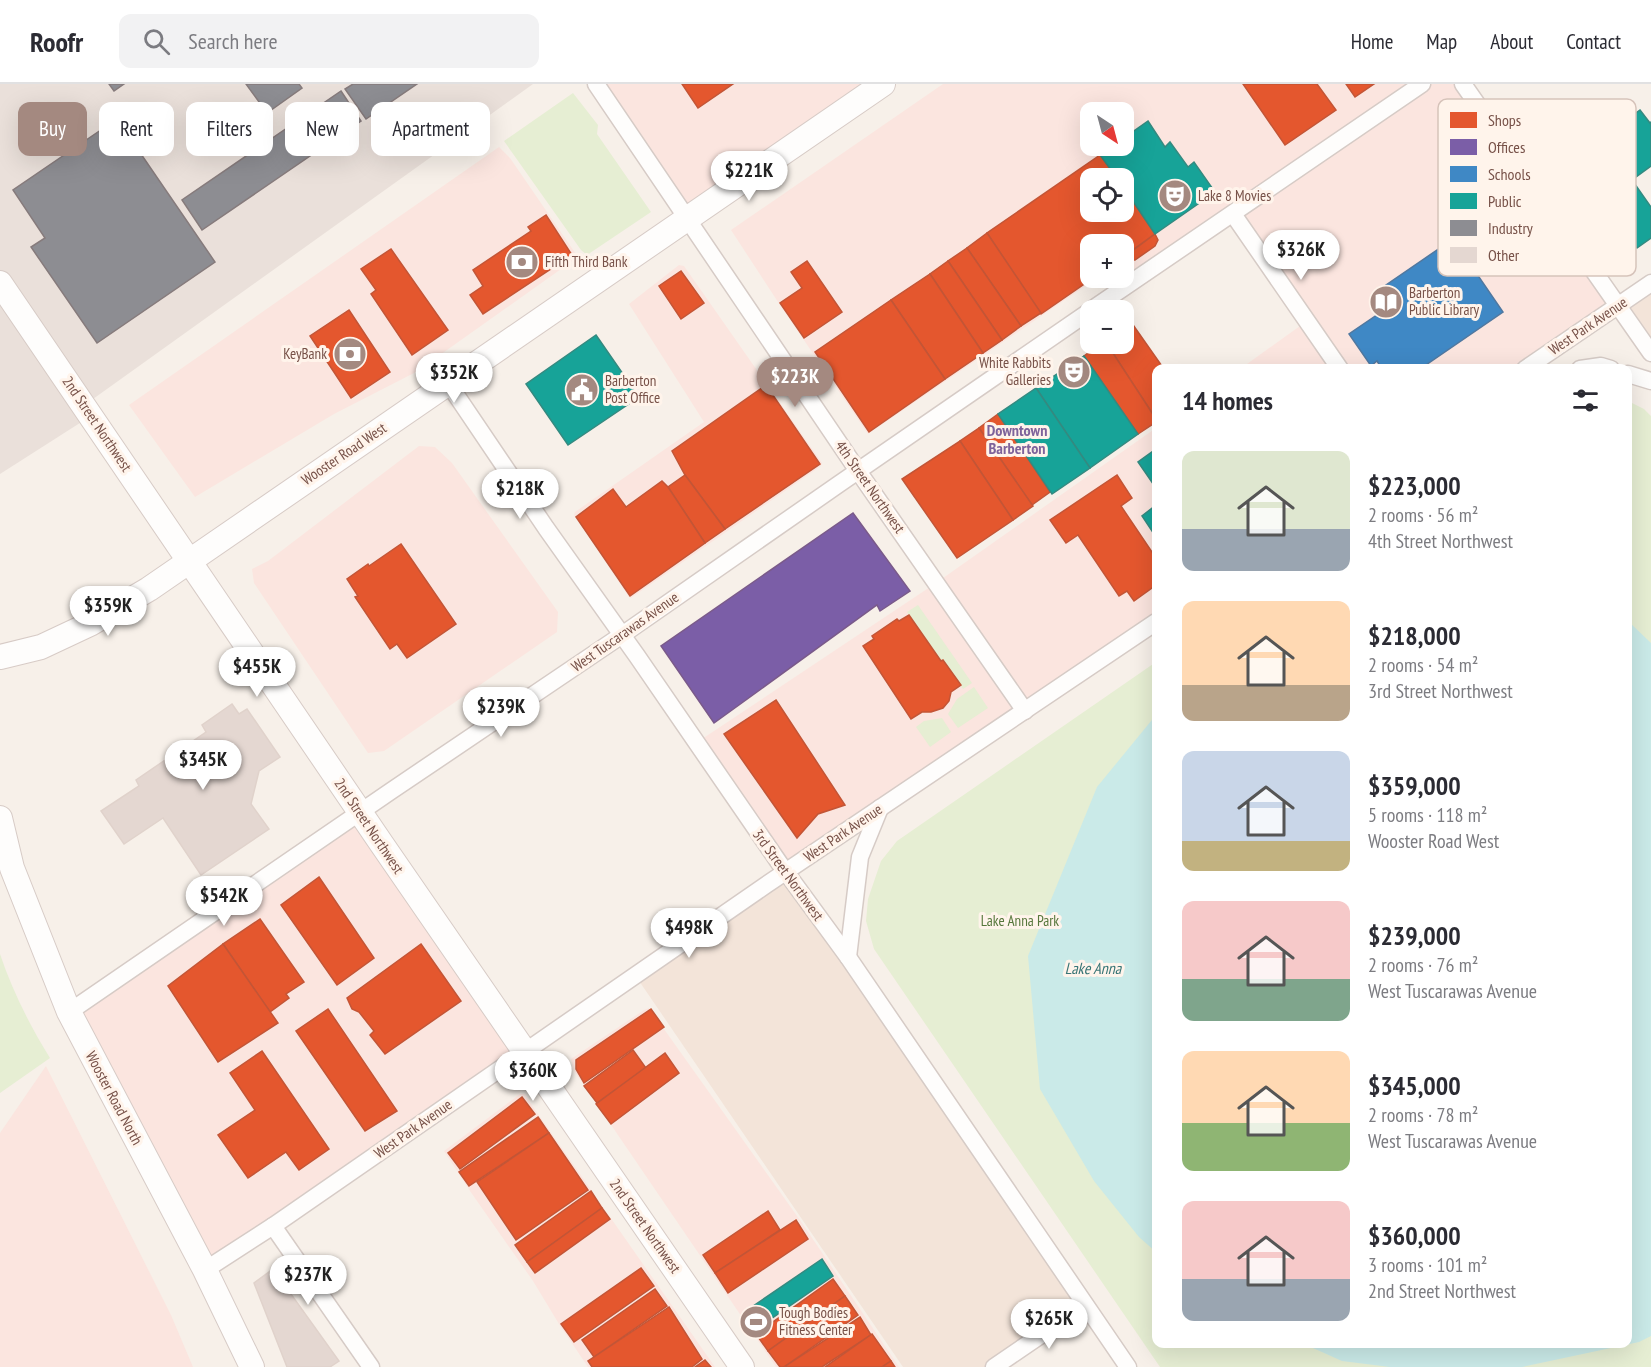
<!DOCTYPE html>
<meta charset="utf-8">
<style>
body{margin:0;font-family:"PT Sans Narrow",sans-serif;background:#f2f2f3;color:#2b2b33;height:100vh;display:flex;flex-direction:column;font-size:22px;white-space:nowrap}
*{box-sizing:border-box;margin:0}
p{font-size:20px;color:#7c7c81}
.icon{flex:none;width:33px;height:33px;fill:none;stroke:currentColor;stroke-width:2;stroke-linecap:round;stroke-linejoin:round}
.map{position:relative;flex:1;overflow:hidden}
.details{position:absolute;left:1152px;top:280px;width:480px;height:984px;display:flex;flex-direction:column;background:#fff;border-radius:12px;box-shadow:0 6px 24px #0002}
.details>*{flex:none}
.banner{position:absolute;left:18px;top:18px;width:570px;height:54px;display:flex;gap:12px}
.needle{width:39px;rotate:144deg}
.tools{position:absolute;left:1080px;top:18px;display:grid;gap:12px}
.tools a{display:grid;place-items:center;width:54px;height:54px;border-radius:12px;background:#fff;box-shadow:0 6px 24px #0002;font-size:30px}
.price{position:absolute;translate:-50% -51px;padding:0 14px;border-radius:21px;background:#fff;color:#222;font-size:20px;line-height:39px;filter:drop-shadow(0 2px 3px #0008)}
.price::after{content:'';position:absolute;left:50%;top:36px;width:18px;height:14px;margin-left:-9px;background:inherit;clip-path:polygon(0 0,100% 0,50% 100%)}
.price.selected{background:#a48980;color:#fff}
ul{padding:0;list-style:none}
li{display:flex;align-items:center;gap:18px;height:150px;padding:0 30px}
li span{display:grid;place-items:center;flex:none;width:168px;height:120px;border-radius:12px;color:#555}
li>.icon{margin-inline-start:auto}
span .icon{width:72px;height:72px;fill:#fffc;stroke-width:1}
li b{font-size:26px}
h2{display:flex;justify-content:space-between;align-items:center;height:72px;padding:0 30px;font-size:26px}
.tag{padding:0 21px;border-radius:12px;background:#fff;box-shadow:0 6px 24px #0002;font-size:21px;line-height:54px}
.tag.selected{background:#a48980;color:#fff}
header{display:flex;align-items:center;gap:36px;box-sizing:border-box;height:84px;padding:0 30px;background:#fff;border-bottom:2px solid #e1e1e2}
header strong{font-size:28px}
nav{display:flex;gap:33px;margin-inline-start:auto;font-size:21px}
.search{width:420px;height:54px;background:#f2f2f3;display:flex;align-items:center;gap:15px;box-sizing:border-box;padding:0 21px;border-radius:12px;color:#7c7c81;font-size:22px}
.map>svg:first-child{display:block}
.residential{fill:#f3e4d9}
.commercial{fill:#fbe5df;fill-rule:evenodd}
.industrial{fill:#eae0da}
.green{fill:#e6eed3}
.water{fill:#caeae8}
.shops{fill:#e4572e;stroke:#c35536;stroke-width:1.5}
.offices{fill:#7b5ea7;stroke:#7a5a8a;stroke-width:1.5}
.schools{fill:#3f88c5;stroke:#5078a0;stroke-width:1.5}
.public{fill:#17a398;stroke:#348a80;stroke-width:1.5}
.industry{fill:#8d8d92;stroke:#867b7c;stroke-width:1.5}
.building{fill:#e4d7d1;stroke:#e0d2cb;stroke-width:1.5}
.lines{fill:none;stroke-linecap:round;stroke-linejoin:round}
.street-casing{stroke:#d6cbc6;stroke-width:19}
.secondary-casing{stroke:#d7cbc6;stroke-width:26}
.street{stroke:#fefdfc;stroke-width:16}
.secondary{stroke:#fefdfc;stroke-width:24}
.labels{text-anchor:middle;stroke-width:6;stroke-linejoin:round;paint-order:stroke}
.poi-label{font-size:15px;fill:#775148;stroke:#fff4eb;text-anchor:start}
.street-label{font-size:15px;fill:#775148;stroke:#fff4eb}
.park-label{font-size:15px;fill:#57773c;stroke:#fff4eb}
.neighbourhood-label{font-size:16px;font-weight:bold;fill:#7f639b;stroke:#fff4eb}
.water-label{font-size:16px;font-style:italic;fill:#387576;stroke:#fff4eb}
.key{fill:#fff4eb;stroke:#d6c3ba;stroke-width:1.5}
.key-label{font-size:16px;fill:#775148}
</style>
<header>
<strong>Roofr</strong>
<div class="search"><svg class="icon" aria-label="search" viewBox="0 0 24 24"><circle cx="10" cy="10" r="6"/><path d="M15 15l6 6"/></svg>Search here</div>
<nav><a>Home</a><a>Map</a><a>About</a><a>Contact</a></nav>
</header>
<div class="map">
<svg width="1651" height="1283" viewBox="0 0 1651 1283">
<rect width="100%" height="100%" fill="#f7f0e9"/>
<g class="residential">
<path d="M1651,199V269L1619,222Z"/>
<path d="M785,788L1085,1221L994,1283H903L635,891Z"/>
</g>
<g class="commercial">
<path d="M599,0H883L688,134Z"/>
<path d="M943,0H1463L1618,222L1525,285H1240L1307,237L1232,130L1129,200L1126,177L1124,176V160H1090V194H1097L868,350L780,221L731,146ZM1090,28H1124V62H1090ZM1090,94H1124V128H1090Z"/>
<path d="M499,63L510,74L578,173L416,288L334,330L195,413L129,321Z"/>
<path d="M679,181L684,182L822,379L821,382L631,514L629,513L574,431L575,428L704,338L629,220Z"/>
<path d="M1156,344V538L785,788L696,659L936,499Z"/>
<path d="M419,362L435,363L452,379L558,528L557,548L384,667L368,669L254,499L252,485L268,477Z"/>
<path d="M360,729L524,967L205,1186L69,928Z"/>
<path d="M649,924L802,1139L899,1283H776L573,985L571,975L644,926Z"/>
<path d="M46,982L171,1231L193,1283H0V1049Z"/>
<path d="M520,1010H524L715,1283H588L559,1240L533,1197L470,1107L444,1067Z"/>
</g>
<g class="industrial">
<path d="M0,0H533L93,315L0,199Z"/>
<path d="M0,220L83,337L0,390Z"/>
</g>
<g class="green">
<path d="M573,9L598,41L597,50L651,128L587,171L581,166L504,57Z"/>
<path d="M1628,317L1644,325L1651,332V1283H1160L874,865L866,837L868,815L881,777L897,757L1156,578V1260H1628Z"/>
<path d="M918,521L972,599L963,605L943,576L941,577L907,528Z"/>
<path d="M974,603L988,624L958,644L948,630L957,615Z"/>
<path d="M942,634L951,648L930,663L916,643L924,637Z"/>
<path d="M0,870C12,906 30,942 50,974L0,1009Z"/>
</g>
<g class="water">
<path d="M1628,537L1651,559V1252L1639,1258L1522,1283H1390L1342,1277L1304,1260H1628Z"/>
<path d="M1156,631V1168L1139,1153L1094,1097L1040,1005L1028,872L1097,703Z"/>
</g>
<g class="shops">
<path d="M682,0H733L698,24Z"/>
<path d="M1243,0H1317L1336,26L1285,61Z"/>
<path d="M1346,0H1374L1355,13Z"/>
<path d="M1100,71L1117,94H1090V128H1124V104L1155,150L1124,172V160H1090V194H1093L1041,230L987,149Z"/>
<path d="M546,131L572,171L483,230L470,211L483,202L473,186L531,147L528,143Z"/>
<path d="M987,149L1041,229L1021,242L967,164Z"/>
<path d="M1155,150L1158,156L1155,162L1135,176H1128L1124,173Z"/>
<path d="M967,164L1021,242L1002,256L948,177Z"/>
<path d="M391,165L448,246L412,271L371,210L376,206L361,185Z"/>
<path d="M807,177L842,228L804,254L780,219L802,204L791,188Z"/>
<path d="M948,177L1002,256L983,269L930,190Z"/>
<path d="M681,187L704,219L681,235L659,202Z"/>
<path d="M930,190L983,269L945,295L891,216Z"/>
<path d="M891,216L945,295L869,348L815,268Z"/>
<path d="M349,226L390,288L351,314L310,252Z"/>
<path d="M1131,238L1164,285H1156V335L1107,260H1124V243Z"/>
<path d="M1101,260H1107L1156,335V338L1138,350L1084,272Z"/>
<path d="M766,301L820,380L725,445L685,391L672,367Z"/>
<path d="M998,330L1050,408L1032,421L979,344Z"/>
<path d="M979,344L1033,422L1013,436L960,357Z"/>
<path d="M960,357L1013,436L957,474L902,395Z"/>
<path d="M685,391L725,445L705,459L668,403Z"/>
<path d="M1117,391L1132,414L1121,422L1156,474V487L1155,488L1156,491V501L1134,517L1127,507L1119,512L1078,451L1066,459L1050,436Z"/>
<path d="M662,397L668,403L705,459L630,512L576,433L613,405L626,423Z"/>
<path d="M401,460L456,540L407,574L397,560L390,565L355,513L358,512L347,495L368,480L369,482Z"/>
<path d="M909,531L941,577L943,576L961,601L951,608L949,617L943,624L931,628H922L911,635L863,562L874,555L872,552L897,535L899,537Z"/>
<path d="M776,616L845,721L818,730L797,754L724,650Z"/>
<path d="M319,793L374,874L337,901L281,821Z"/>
<path d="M260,835L304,898L286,910L289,914L270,928L223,860Z"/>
<path d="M223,860L278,939L218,978L168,902Z"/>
<path d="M421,860L461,917L385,970L370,951L374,947L359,928L352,925L347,914Z"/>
<path d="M328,925L397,1027L365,1047L296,947Z"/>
<path d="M651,925L664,943L584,999L576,985V976Z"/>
<path d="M633,966L646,984L597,1019L584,1002Z"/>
<path d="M262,967L329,1065L299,1086L286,1068L248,1094L218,1051L255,1026L230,989Z"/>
<path d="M665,969L679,989L611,1040L596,1020Z"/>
<path d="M522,1013L535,1030L460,1085L448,1069Z"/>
<path d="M538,1033L549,1049L469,1102L459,1088Z"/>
<path d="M549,1049L588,1106L516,1156L477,1098Z"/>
<path d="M591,1107L602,1124L527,1178L515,1161Z"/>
<path d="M602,1124L610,1135L535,1189L527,1178Z"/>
<path d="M768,1127L780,1146L715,1189L703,1171Z"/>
<path d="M796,1136L808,1155L728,1209L715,1189Z"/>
<path d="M641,1184L654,1202L574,1258L561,1240Z"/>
<path d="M833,1195L845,1212L768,1267L756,1250Z"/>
<path d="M655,1205L667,1222L594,1273L582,1256Z"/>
<path d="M845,1212L858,1231L784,1283H780L768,1267Z"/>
<path d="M669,1223L702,1275L692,1283H592L588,1277Z"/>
<path d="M860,1233L871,1251L822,1283H784Z"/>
<path d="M872,1250L891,1277L882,1283H825Z"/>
<path d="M705,1276L711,1283H695Z"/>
<path d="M891,1277L895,1283H882Z"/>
</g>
<path class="offices" d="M853,429L910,507L880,527L877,521L714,639L661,562Z"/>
<path class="schools" d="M1453,155L1503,228L1420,285H1382L1377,277L1371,282L1349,250L1384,226L1373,210Z"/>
<g class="public">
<path d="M1640,26L1650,39L1651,38V82L1632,96L1651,123V154L1637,164L1597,107L1586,115L1567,87L1597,65L1595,58Z"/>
<path d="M1148,37L1165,63L1170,58L1188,83L1194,78L1215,108L1155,150L1124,104V94H1117L1100,71L1113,62H1124V54Z"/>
<path d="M596,251L639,313L568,361L526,300Z"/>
<path d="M1084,272L1138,350L1090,384L1036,304Z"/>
<path d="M1036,304L1090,384L1052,410L998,330Z"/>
<path d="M1156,365V404L1138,378Z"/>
<path d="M1156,421V453L1142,432Z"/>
<path d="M822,1175L833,1192L755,1246L743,1229Z"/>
</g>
<g class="industry">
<path d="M109,0H124L114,7Z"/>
<path d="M246,0H299L302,4L267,29Z"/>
<path d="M353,0H417L366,35L345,5Z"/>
<path d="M341,7L361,37L202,146L182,116Z"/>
<path d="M117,35L215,178L97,259L31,163L45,154L13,106Z"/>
</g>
<g class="building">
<path d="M232,620L239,630L247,625L280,673L259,687L251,720L269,745L201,791L163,734L124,760L101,727L139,702L136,696L206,648L202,641Z"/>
<path d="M273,1185L339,1277L330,1283H287L254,1199Z"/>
</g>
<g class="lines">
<defs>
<g id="street">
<path d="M596,0L858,387L1025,627"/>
<path d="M1463,0L1651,269"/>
<path d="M1233,130L1340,285"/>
<path d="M1091,226L1422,0"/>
<path d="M1525,285L1651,199"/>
<path d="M1580,285L1601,282L1611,285"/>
<path d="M1628,290L1651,297"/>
<path d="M448,299L546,444L637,572L780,780L848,873L1128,1283"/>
<path d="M848,873L860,773L880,724"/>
<path d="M69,928L391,707L622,551L839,400L1090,227"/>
<path d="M273,1142L371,1283"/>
<path d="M205,1186L273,1142L766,801L1156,538"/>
<path d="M994,1283L1085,1221"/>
</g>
<g id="secondary">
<path d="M0,199L381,759L742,1283"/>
<path d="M0,573L41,563L90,540L149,505L883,0"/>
<path d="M0,734L12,784L69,928L205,1186L252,1283"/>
</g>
</defs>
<use href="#street" class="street-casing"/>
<use href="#secondary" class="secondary-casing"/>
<use href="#street" class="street"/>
<use href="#secondary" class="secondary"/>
</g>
<defs>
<symbol id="theatre-disc" viewBox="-11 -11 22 22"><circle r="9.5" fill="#a48980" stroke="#fff4eb"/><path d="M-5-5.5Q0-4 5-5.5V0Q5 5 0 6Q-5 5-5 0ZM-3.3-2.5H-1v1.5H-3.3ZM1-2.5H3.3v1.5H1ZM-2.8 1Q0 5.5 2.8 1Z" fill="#fff"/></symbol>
<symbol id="bank-disc" viewBox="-11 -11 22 22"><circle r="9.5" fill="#a48980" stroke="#fff4eb"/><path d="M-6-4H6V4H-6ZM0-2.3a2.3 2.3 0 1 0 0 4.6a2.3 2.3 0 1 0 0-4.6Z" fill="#fff"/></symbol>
<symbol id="library-disc" viewBox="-11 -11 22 22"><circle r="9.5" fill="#a48980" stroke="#fff4eb"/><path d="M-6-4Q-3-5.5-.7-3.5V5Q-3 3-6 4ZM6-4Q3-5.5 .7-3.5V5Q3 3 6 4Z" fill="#fff"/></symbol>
<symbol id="civic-disc" viewBox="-11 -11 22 22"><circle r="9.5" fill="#a48980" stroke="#fff4eb"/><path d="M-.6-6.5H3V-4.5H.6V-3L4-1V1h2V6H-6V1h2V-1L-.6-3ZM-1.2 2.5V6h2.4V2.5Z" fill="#fff"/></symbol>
<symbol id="stadium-disc" viewBox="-11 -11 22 22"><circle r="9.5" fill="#a48980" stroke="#fff4eb"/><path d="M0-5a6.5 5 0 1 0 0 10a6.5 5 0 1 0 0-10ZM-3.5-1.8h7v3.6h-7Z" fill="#fff"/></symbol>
</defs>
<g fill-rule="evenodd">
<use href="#theatre-disc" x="1156" y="93" width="38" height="38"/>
<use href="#bank-disc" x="503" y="159" width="38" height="38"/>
<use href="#library-disc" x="1367" y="199" width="38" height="38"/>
<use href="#bank-disc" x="331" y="251" width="38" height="38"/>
<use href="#theatre-disc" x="1055" y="269" width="38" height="38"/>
<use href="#civic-disc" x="563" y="287" width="38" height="38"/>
<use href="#stadium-disc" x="737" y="1219" width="38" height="38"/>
</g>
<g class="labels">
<g class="poi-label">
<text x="1198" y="117">Lake 8 Movies</text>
<text x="545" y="183">Fifth Third Bank</text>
<text x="1409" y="214">Barberton<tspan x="1409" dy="17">Public Library</tspan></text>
<text x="327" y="275" text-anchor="end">KeyBank</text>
<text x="1051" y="284" text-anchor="end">White Rabbits<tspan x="1051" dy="17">Galleries</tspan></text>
<text x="605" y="302">Barberton<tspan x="605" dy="17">Post Office</tspan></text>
<text x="779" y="1234">Tough Bodies<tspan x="779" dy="17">Fitness Center</tspan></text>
</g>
<g class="street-label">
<text transform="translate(1588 242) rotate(-34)" y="5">West Park Avenue</text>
<text transform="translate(97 340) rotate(56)" y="5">2nd Street Northwest</text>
<text transform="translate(344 370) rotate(-34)" y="5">Wooster Road West</text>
<text transform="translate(870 403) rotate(55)" y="5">4th Street Northwest</text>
<text transform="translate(625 548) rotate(-35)" y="5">West Tuscarawas Avenue</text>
<text transform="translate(369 742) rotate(56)" y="5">2nd Street Northwest</text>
<text transform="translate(843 749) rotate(-34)" y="5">West Park Avenue</text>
<text transform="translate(788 791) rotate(54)" y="5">3rd Street Northwest</text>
<text transform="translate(114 1014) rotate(62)" y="5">Wooster Road North</text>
<text transform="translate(413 1045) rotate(-35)" y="5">West Park Avenue</text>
<text transform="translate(645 1142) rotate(55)" y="5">2nd Street Northwest</text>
</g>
<g class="park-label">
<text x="1020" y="842">Lake Anna Park</text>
</g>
<g class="neighbourhood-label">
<text x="1017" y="352">Downtown<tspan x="1017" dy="18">Barberton</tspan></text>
</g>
<g class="water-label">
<text x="1093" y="890">Lake Anna</text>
</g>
</g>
<rect x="1438" y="15" width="198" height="177" rx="9" class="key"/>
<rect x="1450" y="28" width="27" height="16" fill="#e4572e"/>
<rect x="1450" y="55" width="27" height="16" fill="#7b5ea7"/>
<rect x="1450" y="82" width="27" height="16" fill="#3f88c5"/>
<rect x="1450" y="109" width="27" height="16" fill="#17a398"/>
<rect x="1450" y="136" width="27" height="16" fill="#8d8d92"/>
<rect x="1450" y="163" width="27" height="16" fill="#e4d7d1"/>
<g class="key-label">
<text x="1488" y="42">Shops</text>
<text x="1488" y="69">Offices</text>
<text x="1488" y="96">Schools</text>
<text x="1488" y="123">Public</text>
<text x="1488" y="150">Industry</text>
<text x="1488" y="177">Other</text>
</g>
</svg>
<div class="tools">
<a><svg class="needle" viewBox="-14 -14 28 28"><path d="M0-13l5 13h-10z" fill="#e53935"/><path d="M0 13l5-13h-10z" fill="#7c7c81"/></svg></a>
<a><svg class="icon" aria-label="locate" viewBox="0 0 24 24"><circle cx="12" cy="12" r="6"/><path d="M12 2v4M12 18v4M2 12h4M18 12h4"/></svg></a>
<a>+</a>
<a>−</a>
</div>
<b class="price" style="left:749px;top:118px">$221K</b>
<b class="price" style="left:1301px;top:197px">$326K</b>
<b class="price" style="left:454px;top:320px">$352K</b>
<b class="price selected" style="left:795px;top:324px">$223K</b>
<b class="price" style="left:520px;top:436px">$218K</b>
<b class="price" style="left:108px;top:553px">$359K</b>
<b class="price" style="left:257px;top:614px">$455K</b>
<b class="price" style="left:501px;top:654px">$239K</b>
<b class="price" style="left:203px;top:707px">$345K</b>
<b class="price" style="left:224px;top:843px">$542K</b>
<b class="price" style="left:689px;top:875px">$498K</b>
<b class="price" style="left:533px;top:1018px">$360K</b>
<b class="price" style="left:308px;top:1222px">$237K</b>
<b class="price" style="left:1049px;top:1266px">$265K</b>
<div class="banner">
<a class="tag selected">Buy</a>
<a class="tag">Rent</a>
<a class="tag">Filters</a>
<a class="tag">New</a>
<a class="tag">Apartment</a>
</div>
<section class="details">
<h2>14 homes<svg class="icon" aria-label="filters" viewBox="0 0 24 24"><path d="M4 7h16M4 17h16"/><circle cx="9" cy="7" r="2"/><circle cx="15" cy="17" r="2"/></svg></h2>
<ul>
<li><span style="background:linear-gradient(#dfe7d0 65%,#9aa5b1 0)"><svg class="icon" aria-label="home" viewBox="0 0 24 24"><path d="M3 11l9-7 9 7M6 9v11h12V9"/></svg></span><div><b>$223,000</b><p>2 rooms · 56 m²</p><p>4th Street Northwest</p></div></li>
<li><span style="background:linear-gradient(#ffd9b3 70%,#b9a48a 0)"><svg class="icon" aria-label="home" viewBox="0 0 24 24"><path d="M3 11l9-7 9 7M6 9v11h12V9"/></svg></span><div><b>$218,000</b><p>2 rooms · 54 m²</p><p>3rd Street Northwest</p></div></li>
<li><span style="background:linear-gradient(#c9d6e8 75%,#c2b280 0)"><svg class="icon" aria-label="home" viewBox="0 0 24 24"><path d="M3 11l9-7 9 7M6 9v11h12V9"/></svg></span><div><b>$359,000</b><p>5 rooms · 118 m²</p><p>Wooster Road West</p></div></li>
<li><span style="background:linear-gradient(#f6c9c9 65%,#7fa58c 0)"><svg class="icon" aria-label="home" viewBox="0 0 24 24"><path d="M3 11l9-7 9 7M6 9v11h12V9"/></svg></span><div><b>$239,000</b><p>2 rooms · 76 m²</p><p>West Tuscarawas Avenue</p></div></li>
<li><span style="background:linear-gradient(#ffd9b3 60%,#8fb573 0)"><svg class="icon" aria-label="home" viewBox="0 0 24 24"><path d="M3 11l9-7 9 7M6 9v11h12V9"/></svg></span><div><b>$345,000</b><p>2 rooms · 78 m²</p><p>West Tuscarawas Avenue</p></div></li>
<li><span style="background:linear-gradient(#f6c9c9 65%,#9aa5b1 0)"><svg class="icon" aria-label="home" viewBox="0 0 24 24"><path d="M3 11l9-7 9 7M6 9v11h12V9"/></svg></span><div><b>$360,000</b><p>3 rooms · 101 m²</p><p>2nd Street Northwest</p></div></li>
</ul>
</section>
</div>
